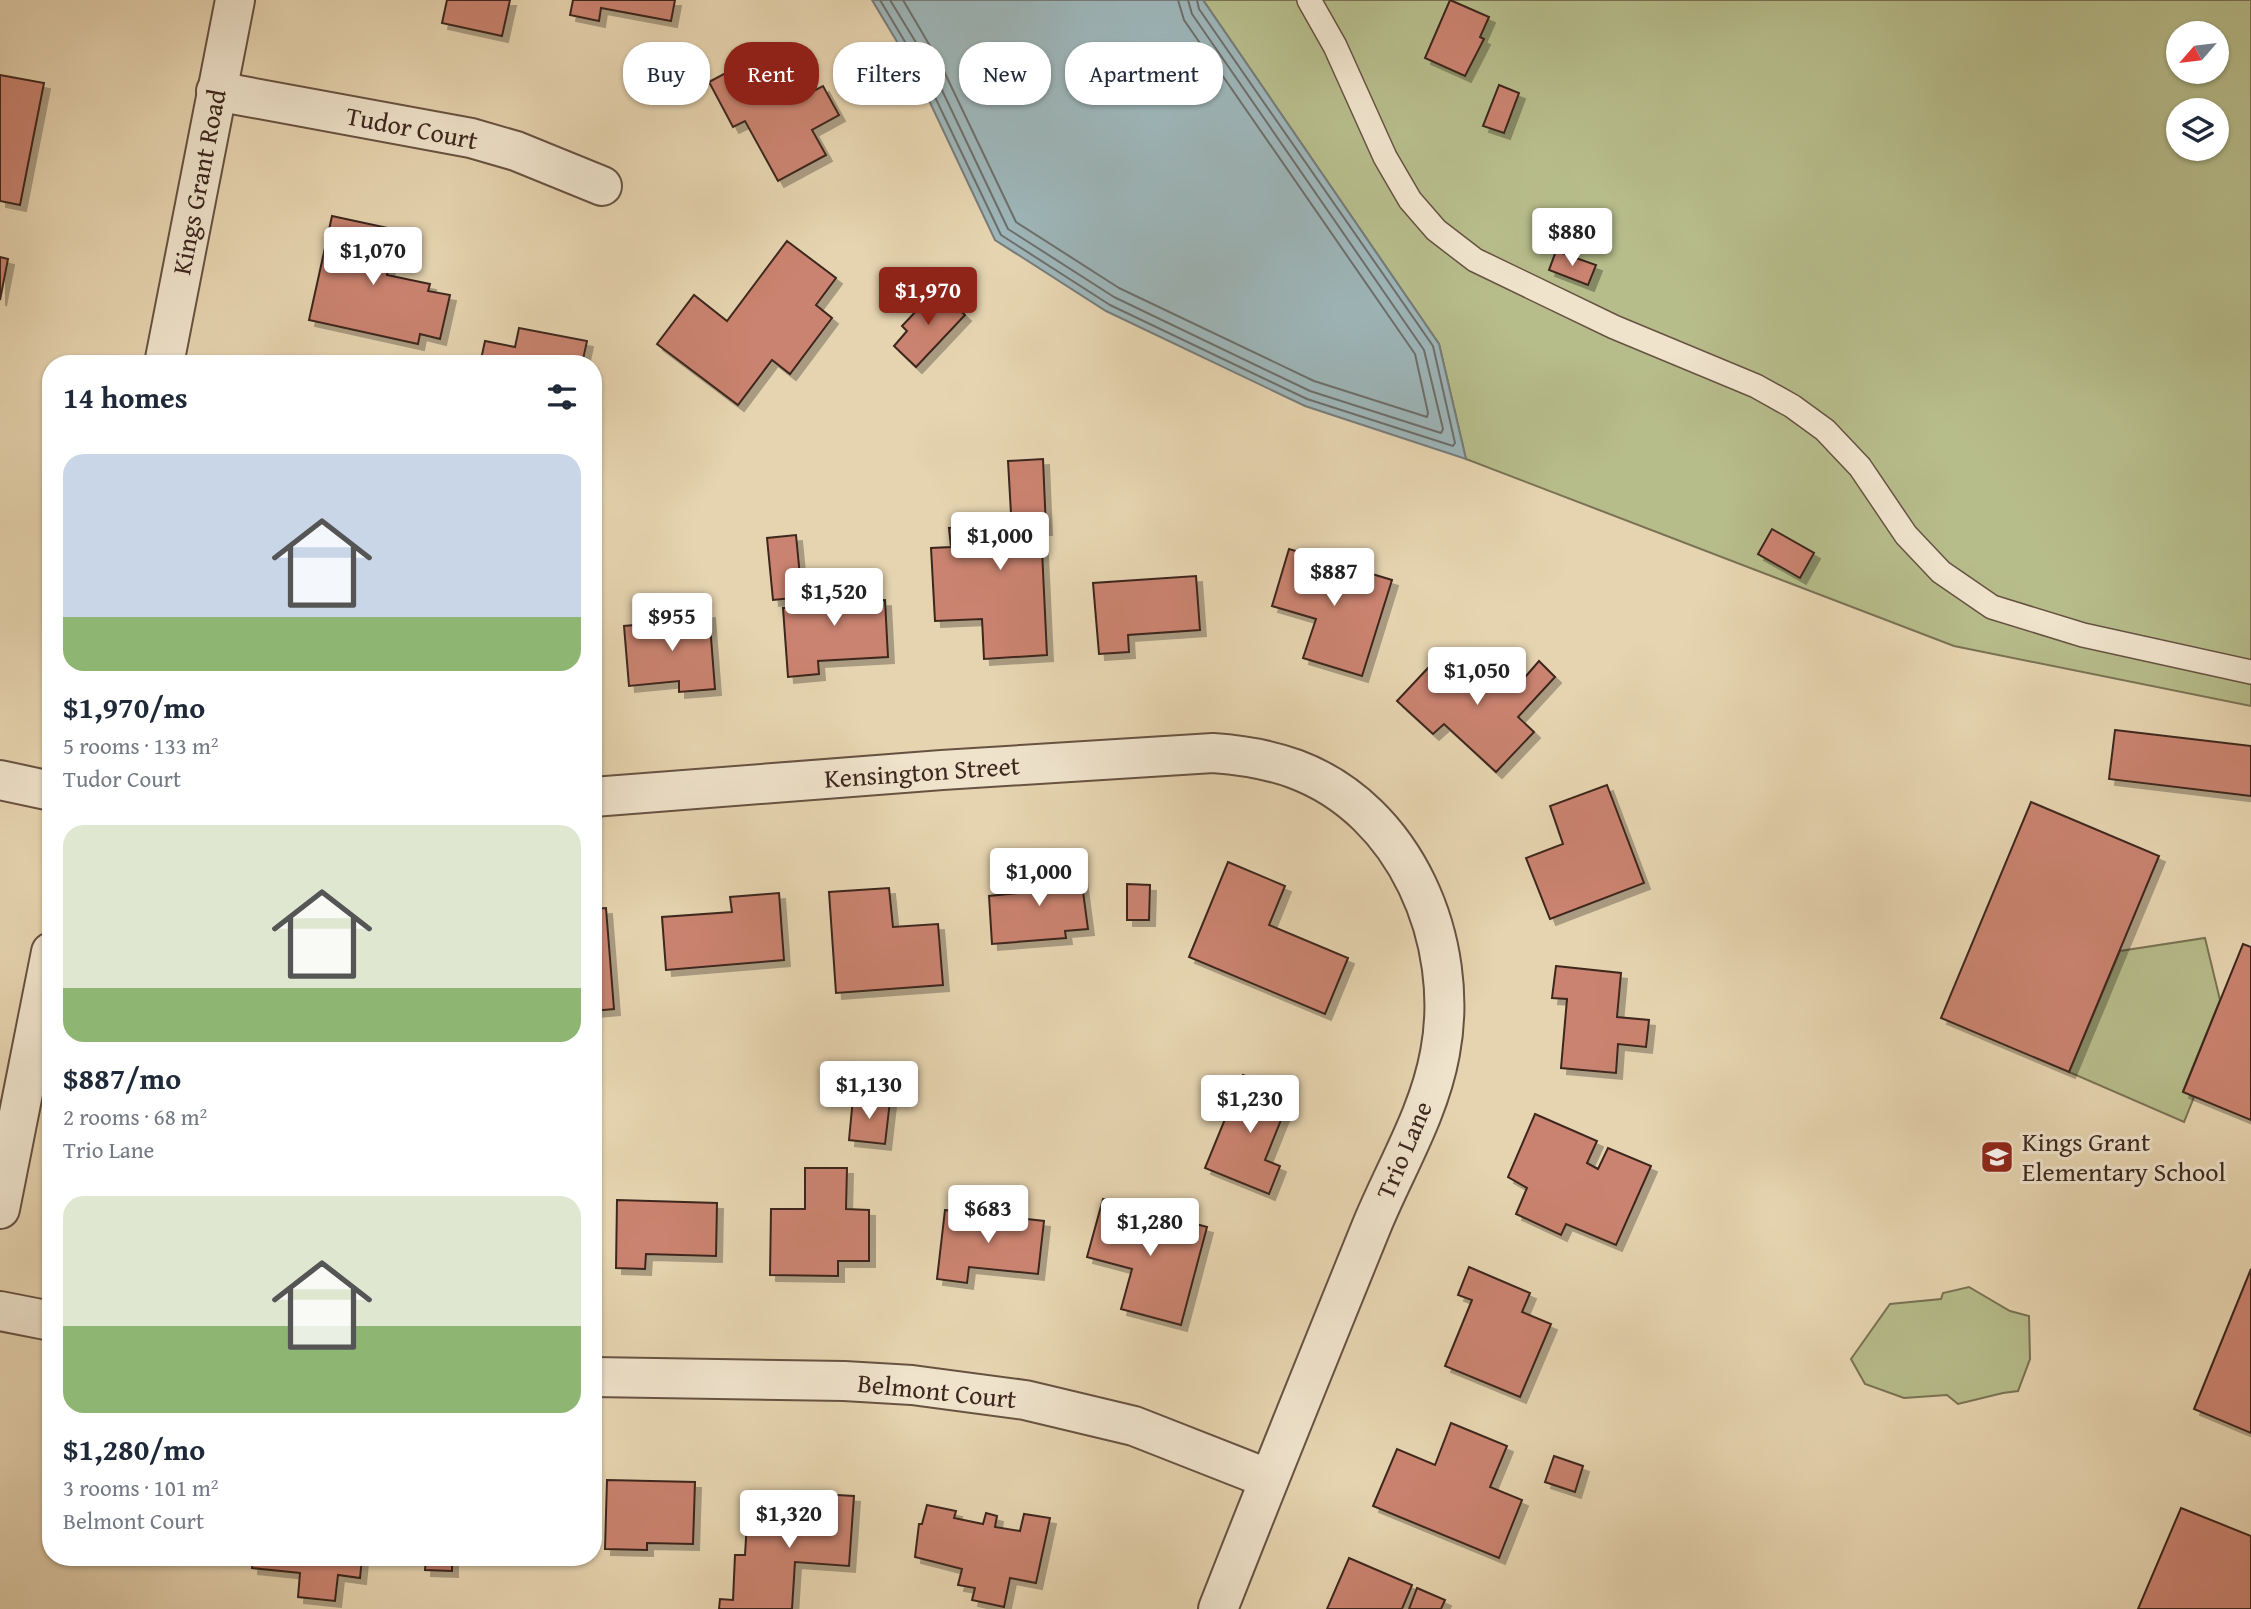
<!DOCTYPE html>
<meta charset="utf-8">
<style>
body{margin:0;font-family:"Gentium Book Plus",serif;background:#f6f6f7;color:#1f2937;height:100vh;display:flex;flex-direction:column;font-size:26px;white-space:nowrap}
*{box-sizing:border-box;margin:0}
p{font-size:23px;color:#747a83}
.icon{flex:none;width:38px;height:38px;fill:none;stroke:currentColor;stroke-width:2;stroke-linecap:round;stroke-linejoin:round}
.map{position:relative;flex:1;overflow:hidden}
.sheet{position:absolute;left:42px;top:355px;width:560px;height:1211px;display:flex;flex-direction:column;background:#fff;border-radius:28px;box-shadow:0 2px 5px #0004}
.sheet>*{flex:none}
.guide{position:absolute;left:623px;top:42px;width:665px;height:63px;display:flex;gap:14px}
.needle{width:46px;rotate:242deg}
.tools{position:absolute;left:2166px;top:21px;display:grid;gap:14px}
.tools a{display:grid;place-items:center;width:63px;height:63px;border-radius:50%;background:#fff;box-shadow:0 2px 5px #0004;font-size:35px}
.price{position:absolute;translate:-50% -60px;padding:0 16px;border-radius:7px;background:#fff;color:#222;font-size:23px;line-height:46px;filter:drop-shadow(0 2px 4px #0008)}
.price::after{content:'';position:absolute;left:50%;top:42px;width:21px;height:16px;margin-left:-10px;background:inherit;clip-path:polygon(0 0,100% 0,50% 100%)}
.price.active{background:#8f2418;color:#fff}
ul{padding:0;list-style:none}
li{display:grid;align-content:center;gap:14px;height:371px;padding:0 21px}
li span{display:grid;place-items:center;height:217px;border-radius:21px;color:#555}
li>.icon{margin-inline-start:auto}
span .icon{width:126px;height:126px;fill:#fffc;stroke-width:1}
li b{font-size:30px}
h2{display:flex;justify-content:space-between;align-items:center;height:84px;padding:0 21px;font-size:30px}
.tag{padding:0 24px;border-radius:28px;background:#fff;box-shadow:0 2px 5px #0004;font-size:24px;line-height:63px}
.tag.active{background:#8f2418;color:#fff}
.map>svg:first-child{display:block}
.green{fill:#b6bc8a;stroke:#7a7254;stroke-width:2;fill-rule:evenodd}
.water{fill:#9db5b8;stroke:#777c7a;stroke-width:2}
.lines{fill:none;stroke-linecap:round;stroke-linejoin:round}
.shore{stroke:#6d6e6b;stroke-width:2}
.building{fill:#ca836f;stroke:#3d271e;stroke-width:2;filter:url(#shadow)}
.service-casing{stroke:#675242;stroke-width:26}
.minor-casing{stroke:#675242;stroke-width:42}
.service{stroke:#efe3cc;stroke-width:23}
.minor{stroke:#efe3cc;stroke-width:38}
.labels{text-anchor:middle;stroke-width:6;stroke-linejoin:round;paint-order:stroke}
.street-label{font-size:26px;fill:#3d271e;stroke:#efe3cc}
.poi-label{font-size:26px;fill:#3d271e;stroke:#efe3cc;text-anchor:start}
</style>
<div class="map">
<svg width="2251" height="1609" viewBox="0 0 2251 1609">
<defs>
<filter id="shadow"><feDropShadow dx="6" dy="6" stdDeviation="0" flood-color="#0004"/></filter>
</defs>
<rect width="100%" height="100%" fill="#e6d4b0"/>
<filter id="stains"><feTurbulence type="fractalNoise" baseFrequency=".00286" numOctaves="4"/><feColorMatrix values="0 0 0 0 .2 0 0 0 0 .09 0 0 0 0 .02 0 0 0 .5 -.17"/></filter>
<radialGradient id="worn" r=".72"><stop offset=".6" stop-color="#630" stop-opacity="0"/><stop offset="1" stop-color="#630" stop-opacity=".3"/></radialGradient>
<g class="green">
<path d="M1203,0H2251V706L1954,646L1466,459L1439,344ZM2179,33H2217V72H2179ZM2179,110H2217V149H2179Z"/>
<path d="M2205,938L2220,1000L2183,1091L2194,1097L2184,1122L2069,1072L2120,951Z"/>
<path d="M1969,1287L2010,1311L2029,1316L2030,1359L2018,1391L2003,1393L1958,1404L1947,1395L1904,1398L1865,1384L1851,1359L1890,1304L1941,1299L1943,1293Z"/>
</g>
<path class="water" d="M872,0H1203L1439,344L1466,459L1305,406L1106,311L995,240L917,75Z"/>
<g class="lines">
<g class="shore">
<path d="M880,0L923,72L1001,235L1110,305L1307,399L1453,446L1455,443L1433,346L1199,9L1197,0"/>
<path d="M890,0L931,67L1008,229L1114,297L1310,391L1441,433L1443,429L1424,350L1192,14L1188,0"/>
<path d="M903,0L940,63L1016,222L1119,288L1314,381L1427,417L1428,413L1415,354L1184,20L1178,0"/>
</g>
</g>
<g class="building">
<path d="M447,0H510L502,36L442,23Z"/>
<path d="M573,0H675L671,21L601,8L599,21L570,15Z"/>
<path d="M1450,0L1489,17L1480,37L1484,39L1465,76L1425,58Z"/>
<path d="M769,50L796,100L823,86L839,115L812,130L826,155L778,181L745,121L733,127L709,82Z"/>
<path d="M0,75L44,83L20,205L0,201Z"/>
<path d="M1499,85L1519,93L1504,133L1483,126Z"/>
<path d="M332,216L397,230L387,275L430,284L428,291L450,295L440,339L420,334L418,344L309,320Z"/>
<path d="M787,241L836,278L816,305L832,318L790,374L772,360L738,405L657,344L694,295L727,321Z"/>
<path d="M1556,251L1596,265L1588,285L1549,270Z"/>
<path d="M0,257L8,259L0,300Z"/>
<path d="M937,289L965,315L916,367L894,346L907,331L902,326Z"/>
<path d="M519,328L587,341L582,364H480L485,341L515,347Z"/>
<path d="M1043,459L1046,529H1041L1047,655L984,659L982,619L935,621L931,548L951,547L949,528L1001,525V537L1018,536V530L1012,531L1008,461Z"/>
<path d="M1772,529L1814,553L1800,578L1758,554Z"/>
<path d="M796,535L802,597L773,600L767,538Z"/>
<path d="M1289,549L1392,580L1362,676L1303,658L1316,619L1272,606Z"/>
<path d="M1196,576L1200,630L1128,635L1129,652L1099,654L1093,583Z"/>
<path d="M857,581L858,602L885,600L888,657L818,661L819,674L788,677L783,608L808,607L807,584Z"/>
<path d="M709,612L715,689L679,692V681L629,686L624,626L669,622V616Z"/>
<path d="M1443,652L1479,685L1499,663L1520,683L1539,661L1555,677L1518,717L1534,732L1496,772L1444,724L1433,734L1397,701Z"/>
<path d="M2115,730L2251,746V796L2109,779Z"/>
<path d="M1607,785L1644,883L1550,919L1526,858L1563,844L1550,806Z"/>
<path d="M2031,802L2159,856L2069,1072L1941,1018Z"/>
<path d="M1228,862L1285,886L1269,925L1348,958L1325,1014L1189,957Z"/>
<path d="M1080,869L1088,929L1065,931L1066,938L992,944L989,896L1017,893L1016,874Z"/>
<path d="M1127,884L1150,885L1149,920H1127Z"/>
<path d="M889,888L893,927L938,924L943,985L836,993L829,892Z"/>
<path d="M779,893L784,960L666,970L662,917L732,912L730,897Z"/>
<path d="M606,908L614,1009L593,1011V909Z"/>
<path d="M2243,944L2251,947V1120L2183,1092Z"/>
<path d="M1556,966L1621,973L1617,1017L1649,1020L1646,1047L1618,1044L1616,1073L1561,1068L1567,999L1552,998Z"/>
<path d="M1243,1075L1291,1095L1265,1160L1280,1166L1269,1194L1205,1168Z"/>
<path d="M853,1098L890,1101L885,1144L849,1140Z"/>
<path d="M1535,1114L1597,1141L1587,1163L1598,1169L1608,1148L1651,1166L1616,1245L1566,1224L1561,1235L1516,1214L1527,1188L1508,1177Z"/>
<path d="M805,1168H847L846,1209L869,1210V1261H838V1276L770,1275L771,1209H805Z"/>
<path d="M1103,1199L1207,1227L1181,1325L1121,1309L1132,1269L1087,1257Z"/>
<path d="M617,1200L717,1203L716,1256L646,1254L645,1269L616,1268Z"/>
<path d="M945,1210L1044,1221L1038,1274L969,1267L967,1283L937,1279Z"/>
<path d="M1469,1267L1530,1293L1522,1312L1551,1324L1520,1397L1445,1366L1472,1300L1458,1295Z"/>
<path d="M2251,1269V1433L2194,1409Z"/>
<path d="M1451,1423L1507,1446L1490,1487L1522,1500L1499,1558L1373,1506L1397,1449L1435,1465Z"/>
<path d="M1554,1456L1583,1466L1575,1492L1545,1482Z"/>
<path d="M607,1480L695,1482L693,1544L647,1543V1550L605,1549Z"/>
<path d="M819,1494L854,1496L849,1566L795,1562L792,1609H719L720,1599L733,1600L735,1555H745L748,1505L818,1510Z"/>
<path d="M927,1505L956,1511L954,1518L983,1524L986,1513L997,1516L995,1527L1020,1531L1024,1514L1050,1518L1036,1583L1010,1578L1004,1607L972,1600L975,1588L958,1585L962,1569L915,1557L919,1524H922Z"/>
<path d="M2181,1508L2251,1536V1609H2138Z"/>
<path d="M253,1558H362L360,1578L338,1575L335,1601L298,1597L300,1573L252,1568Z"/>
<path d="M426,1558H452V1571L425,1570Z"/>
<path d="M1349,1558L1412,1585L1402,1609H1327Z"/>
<path d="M1417,1588L1445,1600L1441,1609H1409Z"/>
</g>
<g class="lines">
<defs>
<path id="service" d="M1309,0L1335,46L1385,157L1410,200L1436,230L1475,260L1614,327L1756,386L1792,406L1825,430L1860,467L1906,535L1941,572L1992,607L2083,635L2251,672"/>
<g id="minor">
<path d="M216,91L471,138L516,151L602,186"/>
<path d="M164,364L235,0"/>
<path d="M0,780L51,791"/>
<path d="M593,797L942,770L1213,753C1241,755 1268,759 1295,769C1406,810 1461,942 1440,1053C1429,1114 1395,1169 1372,1225C1320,1353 1268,1481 1218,1609"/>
<path d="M0,1209L51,952"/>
<path d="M0,1311L51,1321"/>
<path d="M593,1377L844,1381L912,1385L1025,1400L1134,1426L1269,1479"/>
</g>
</defs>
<use href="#service" class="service-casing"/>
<use href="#minor" class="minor-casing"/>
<use href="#service" class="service"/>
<use href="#minor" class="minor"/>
</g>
<defs>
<symbol id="school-square" viewBox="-11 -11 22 22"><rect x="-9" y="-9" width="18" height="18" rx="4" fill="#8f2418" stroke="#efe3cc"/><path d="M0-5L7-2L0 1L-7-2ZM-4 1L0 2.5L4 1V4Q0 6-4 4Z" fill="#fff"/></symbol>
</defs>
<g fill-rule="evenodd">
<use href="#school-square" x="1978" y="1138" width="38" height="38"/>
</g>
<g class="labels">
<g class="street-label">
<text transform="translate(412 128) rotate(11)" y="9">Tudor Court</text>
<text transform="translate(199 182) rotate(-79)" y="9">Kings Grant Road</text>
<text transform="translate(922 772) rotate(-4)" y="9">Kensington Street</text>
<text transform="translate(1404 1150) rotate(-67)" y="9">Trio Lane</text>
<text transform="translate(937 1391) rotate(6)" y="9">Belmont Court</text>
</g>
<g class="poi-label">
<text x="2022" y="1151">Kings Grant<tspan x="2022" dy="30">Elementary School</tspan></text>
</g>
</g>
<rect width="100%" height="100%" filter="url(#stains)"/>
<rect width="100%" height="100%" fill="url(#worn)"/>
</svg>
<div class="tools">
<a><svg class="needle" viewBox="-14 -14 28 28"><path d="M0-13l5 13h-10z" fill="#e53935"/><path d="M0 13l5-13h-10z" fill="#747a83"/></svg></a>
<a><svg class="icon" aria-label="layers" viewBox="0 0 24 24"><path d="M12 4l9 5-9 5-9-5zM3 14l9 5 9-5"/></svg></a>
</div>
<b class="price" style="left:1572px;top:268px">$880</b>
<b class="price" style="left:373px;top:287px">$1,070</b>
<b class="price active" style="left:928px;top:327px">$1,970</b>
<b class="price" style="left:1000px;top:572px">$1,000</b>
<b class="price" style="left:1334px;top:608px">$887</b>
<b class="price" style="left:834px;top:628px">$1,520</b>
<b class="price" style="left:672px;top:653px">$955</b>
<b class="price" style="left:1477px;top:707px">$1,050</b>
<b class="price" style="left:1039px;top:908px">$1,000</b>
<b class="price" style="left:869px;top:1121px">$1,130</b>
<b class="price" style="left:1250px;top:1135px">$1,230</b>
<b class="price" style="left:988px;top:1245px">$683</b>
<b class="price" style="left:1150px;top:1258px">$1,280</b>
<b class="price" style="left:789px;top:1550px">$1,320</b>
<div class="guide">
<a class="tag">Buy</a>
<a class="tag active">Rent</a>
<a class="tag">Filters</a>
<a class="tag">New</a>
<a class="tag">Apartment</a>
</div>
<section class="sheet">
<h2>14 homes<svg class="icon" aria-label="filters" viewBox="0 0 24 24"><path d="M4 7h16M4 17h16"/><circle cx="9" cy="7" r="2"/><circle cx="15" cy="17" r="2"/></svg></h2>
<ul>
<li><span style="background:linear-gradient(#c9d6e8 75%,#8fb573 0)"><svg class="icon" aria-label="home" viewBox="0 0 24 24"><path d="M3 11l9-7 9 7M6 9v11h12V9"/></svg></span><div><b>$1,970/mo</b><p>5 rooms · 133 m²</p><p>Tudor Court</p></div></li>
<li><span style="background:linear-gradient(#dfe7d0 75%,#8fb573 0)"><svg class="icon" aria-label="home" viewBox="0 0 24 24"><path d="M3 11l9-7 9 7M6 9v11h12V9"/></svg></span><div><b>$887/mo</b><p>2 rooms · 68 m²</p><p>Trio Lane</p></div></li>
<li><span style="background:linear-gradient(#dfe7d0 60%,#8fb573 0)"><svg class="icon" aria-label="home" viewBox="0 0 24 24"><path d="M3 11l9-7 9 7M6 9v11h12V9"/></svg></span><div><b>$1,280/mo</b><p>3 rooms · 101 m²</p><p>Belmont Court</p></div></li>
</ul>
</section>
</div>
